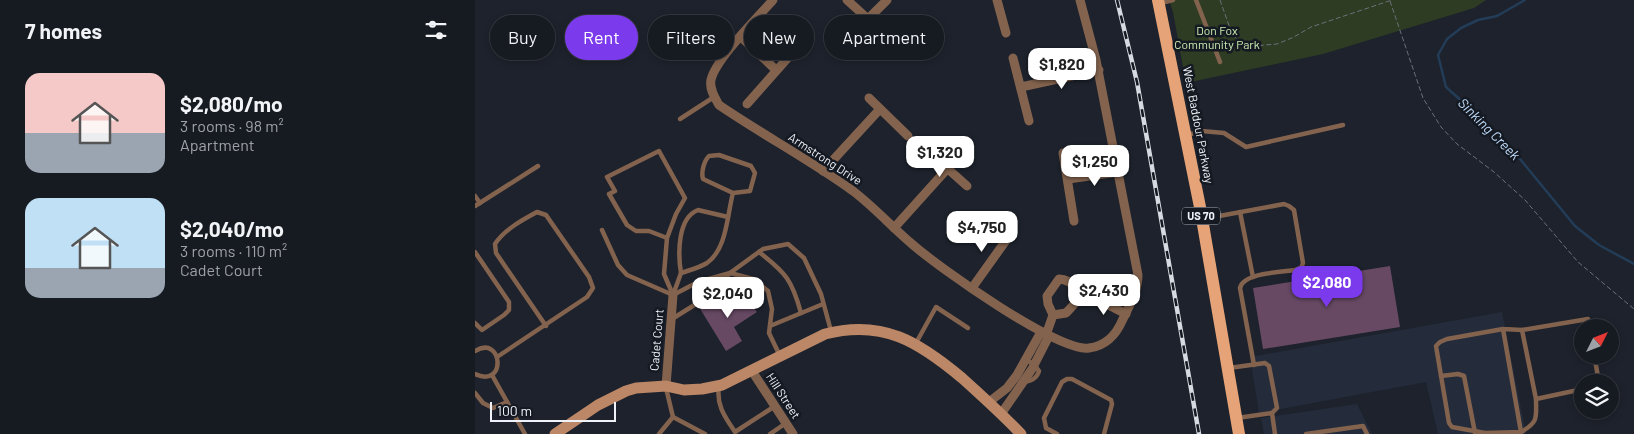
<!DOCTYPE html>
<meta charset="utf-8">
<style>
body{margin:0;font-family:Barlow,sans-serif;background:#23272e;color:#f1f3f6;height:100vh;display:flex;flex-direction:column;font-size:19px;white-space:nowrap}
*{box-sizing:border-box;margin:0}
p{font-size:16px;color:#9ea1a5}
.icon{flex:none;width:28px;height:28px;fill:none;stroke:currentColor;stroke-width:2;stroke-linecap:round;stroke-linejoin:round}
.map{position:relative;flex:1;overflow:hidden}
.drawer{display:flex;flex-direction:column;background:#161a21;width:475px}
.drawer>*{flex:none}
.hud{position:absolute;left:15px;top:15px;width:475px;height:45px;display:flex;gap:10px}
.needle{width:32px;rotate:48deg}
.tools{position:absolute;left:1099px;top:319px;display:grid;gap:10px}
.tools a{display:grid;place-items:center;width:45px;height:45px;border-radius:50%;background:#161a21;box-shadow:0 2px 8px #0003,0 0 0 1px #35383f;font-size:25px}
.scale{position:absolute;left:15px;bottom:12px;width:126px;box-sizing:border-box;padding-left:5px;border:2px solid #eff3f9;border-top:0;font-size:14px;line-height:18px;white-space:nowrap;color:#eff3f9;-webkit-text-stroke:4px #141922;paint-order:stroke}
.price{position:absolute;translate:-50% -42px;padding:0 11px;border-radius:10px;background:#fff;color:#222;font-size:16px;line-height:32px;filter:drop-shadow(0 1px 2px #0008)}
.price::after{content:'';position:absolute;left:50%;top:30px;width:15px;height:11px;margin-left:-8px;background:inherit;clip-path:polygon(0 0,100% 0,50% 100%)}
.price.active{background:#7c3aed;color:#fff}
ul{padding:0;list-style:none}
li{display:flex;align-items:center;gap:15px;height:125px;padding:0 25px}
li span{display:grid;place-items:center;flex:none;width:140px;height:100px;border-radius:15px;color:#555}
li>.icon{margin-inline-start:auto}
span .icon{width:60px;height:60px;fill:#fffc;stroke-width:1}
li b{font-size:21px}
h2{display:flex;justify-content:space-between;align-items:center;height:60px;padding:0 25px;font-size:21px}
.chip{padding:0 18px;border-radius:22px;background:#161a21;box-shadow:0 2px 8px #0003,0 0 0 1px #35383f;font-size:18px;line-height:45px}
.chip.active{background:#7c3aed;color:#fff}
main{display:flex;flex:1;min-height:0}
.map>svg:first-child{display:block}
.built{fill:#242c3b}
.green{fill:#2e3c23}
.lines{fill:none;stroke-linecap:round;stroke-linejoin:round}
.stream{stroke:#233d58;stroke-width:2.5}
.building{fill:#674964}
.path{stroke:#6b6f78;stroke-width:1;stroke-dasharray:5 2.5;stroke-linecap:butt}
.lane{stroke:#83634e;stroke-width:4.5}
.street{stroke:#83634e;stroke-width:9}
.secondary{stroke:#bb8766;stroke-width:11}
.primary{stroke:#e6a377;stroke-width:12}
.rail-casing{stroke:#d6dae1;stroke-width:4.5}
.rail{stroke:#141922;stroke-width:2.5;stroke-dasharray:8;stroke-linecap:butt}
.labels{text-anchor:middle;stroke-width:5;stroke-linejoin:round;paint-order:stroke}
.shield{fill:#141922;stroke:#adb2b8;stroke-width:1}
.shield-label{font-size:11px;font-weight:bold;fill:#eff3f9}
.park-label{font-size:12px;fill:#cceeb2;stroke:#141922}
.street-label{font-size:12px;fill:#eff3f9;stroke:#141922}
.water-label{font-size:14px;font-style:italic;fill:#c1ddfc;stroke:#141922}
</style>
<main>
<section class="drawer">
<h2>7 homes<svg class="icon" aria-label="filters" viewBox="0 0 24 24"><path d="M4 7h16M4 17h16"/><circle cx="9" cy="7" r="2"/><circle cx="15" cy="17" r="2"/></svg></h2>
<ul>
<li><span style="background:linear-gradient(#f6c9c9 60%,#9aa5b1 0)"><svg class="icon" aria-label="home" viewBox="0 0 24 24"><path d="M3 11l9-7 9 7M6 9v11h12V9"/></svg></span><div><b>$2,080/mo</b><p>3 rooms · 98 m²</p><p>Apartment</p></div></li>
<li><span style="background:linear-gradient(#bfe0f5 70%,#9aa5b1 0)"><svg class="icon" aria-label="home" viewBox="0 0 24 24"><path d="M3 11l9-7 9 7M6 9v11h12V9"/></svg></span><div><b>$2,040/mo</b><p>3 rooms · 110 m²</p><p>Cadet Court</p></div></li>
</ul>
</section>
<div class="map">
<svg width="1159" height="434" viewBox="0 0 1159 434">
<rect width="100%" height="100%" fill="#1d222c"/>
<g class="built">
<path d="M1027,312L1051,434H963L951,382L784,413L775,357Z"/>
<path d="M882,404L897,434H789L786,418Z"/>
</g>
<path class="green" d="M694,0H1011L999,8L848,54L711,83L698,12Z"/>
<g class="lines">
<path class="stream" d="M1050,0L1022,16L1003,20L986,28L972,39L963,55L971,87L1010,122L1045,159L1100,226L1124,245L1159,264"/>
</g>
<g class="building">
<path d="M915,266L925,327L788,349L778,288Z"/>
<path d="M240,296L249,310L271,296L274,301L279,298L283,304L278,307L282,312L259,327L267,341L251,351L224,307Z"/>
</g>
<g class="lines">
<g class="path">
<path d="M745,0L757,34L768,45L778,46L802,44L819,37L836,27L917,0"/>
<path d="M915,1L948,98L966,127L982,144L1019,172L1050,200L1103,262L1159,309"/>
</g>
<g class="lane">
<path d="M721,0L745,62"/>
<path d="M686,3L698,0"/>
<path d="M205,119L239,97"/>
<path d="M712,135L727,131L749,133L771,147L868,125"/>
<path d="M0,196L5,203"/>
<path d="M0,206L63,166"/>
<path d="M765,212L778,277"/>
<path d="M728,219L809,204L814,206L819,210L828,263L826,268L820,270C806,272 768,273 765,288L779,365"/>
<path d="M127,230L143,265L152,275L198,295"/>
<path d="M192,238L174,231H161L152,225L134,194L140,191L132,177L184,151L210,198L201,214L192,238L189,274L198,295"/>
<path d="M0,252L34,302V310L29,315L7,330L0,323"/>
<path d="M284,252C311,273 317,280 326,313"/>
<path d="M206,273C203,255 202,218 223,210L253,217"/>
<path d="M230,280L237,285V293"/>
<path d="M198,295L206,273C215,270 224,268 232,263C252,249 252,215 258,193L275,191L280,173L276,166L244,155L234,156C229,161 226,172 228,179L258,193"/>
<path d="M198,295L223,282L255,273"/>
<path d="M197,319L237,294L255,273"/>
<path d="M295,326L348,304"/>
<path d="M1028,329L1046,432L1010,433L977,427L974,423L961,346L965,342L972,339L1028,329L1047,330L1113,319L1114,328"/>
<path d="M1047,330L1061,399"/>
<path d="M441,343L461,307L493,328"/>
<path d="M0,351C28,334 32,389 0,374"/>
<path d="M1119,355L1124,382"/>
<path d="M305,356L294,333L297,309L293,291L278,279L255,273L288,249L313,244L329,258L346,294L356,331"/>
<path d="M22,357L112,297L118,288L114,277L71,215L62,212C47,220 29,230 20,244L21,253L71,326"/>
<path d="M754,368L790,363L794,366L802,408L797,413"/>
<path d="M17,375L50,434"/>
<path d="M966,376L983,374L989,376L1000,433"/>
<path d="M549,382C556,381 562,379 564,371L559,364L551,360"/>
<path d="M244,387C241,405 250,417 260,432L300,406"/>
<path d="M191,388L198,417L230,434"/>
<path d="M0,393L8,403L18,408L32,402"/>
<path d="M762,418L797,413L800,434"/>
<path d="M1046,432C1064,422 1061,417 1061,399L1108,389"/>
<path d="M184,434L198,417"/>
<path d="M295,434L311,423"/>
<path d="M582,434L571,428L569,418L587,382L592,379H597L636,400L637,404L629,434"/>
<path d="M831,434L888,426L892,434"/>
</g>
<g class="street">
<path d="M298,0C283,17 240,60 236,80C234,89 240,98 244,105C288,135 335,160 378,191C399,207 417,227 437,244C463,267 584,353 614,348C630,346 641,335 647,321C654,306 663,291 663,275L621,60L605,0"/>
<path d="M372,0L393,19"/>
<path d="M522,0L531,33"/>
<path d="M380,36L393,19L412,0"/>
<path d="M266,37L301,70"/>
<path d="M538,58L554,121"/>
<path d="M546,87L624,70"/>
<path d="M394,98L433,136"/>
<path d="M272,104L333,35"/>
<path d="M454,152L492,186"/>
<path d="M588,153L599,221"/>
<path d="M348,171L405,109"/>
<path d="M593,179L643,172"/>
<path d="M419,228L473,168"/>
<path d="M497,288L537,232"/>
<path d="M618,297L651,314"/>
<path d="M571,335L578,315L573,304L572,296L584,279C595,280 607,288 601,301C599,305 594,310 591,313L578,315"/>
<path d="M277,371L318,434"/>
<path d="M191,386L198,295"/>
<path d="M514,402L532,388L542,375L566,332"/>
<path d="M526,414L557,369L574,336"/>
</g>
<path class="secondary" d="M80,434L123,405L151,391L161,388L191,386L209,390L227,389L247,385L350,334C408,319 444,342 487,378C507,396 527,414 546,434"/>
<path class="primary" d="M683,0L725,207L764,434"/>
<defs>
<path id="rail" d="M642,0L662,82L724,434"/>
</defs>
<use href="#rail" class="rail-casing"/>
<use href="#rail" class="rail"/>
</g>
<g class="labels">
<rect class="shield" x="707" y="207.5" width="38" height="17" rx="4"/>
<g class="shield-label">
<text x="726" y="220">US 70</text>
</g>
<g class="park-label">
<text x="742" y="35">Don Fox<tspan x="742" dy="14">Community Park</tspan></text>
</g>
<g class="street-label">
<text transform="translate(723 125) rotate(79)" y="4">West Baddour Parkway</text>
<text transform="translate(350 159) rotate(33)" y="4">Armstrong Drive</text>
<text transform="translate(182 340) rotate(-85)" y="4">Cadet Court</text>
<text transform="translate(308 396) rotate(57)" y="4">Hill Street</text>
</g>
<g class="water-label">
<text transform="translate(1014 129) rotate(45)" y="5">Sinking Creek</text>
</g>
</g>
</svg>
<div class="tools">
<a><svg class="needle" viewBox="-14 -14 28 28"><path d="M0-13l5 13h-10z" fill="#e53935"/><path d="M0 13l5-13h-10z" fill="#9ea1a5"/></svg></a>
<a><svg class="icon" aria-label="layers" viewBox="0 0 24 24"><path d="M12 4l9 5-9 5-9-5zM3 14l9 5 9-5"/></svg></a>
</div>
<div class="scale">100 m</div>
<b class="price" style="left:587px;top:90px">$1,820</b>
<b class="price" style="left:465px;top:178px">$1,320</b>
<b class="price" style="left:620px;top:187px">$1,250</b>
<b class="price" style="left:507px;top:253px">$4,750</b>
<b class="price active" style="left:852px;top:308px">$2,080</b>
<b class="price" style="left:629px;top:316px">$2,430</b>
<b class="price" style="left:253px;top:319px">$2,040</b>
<div class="hud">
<a class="chip">Buy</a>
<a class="chip active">Rent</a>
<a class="chip">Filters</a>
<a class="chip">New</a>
<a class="chip">Apartment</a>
</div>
</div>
</main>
